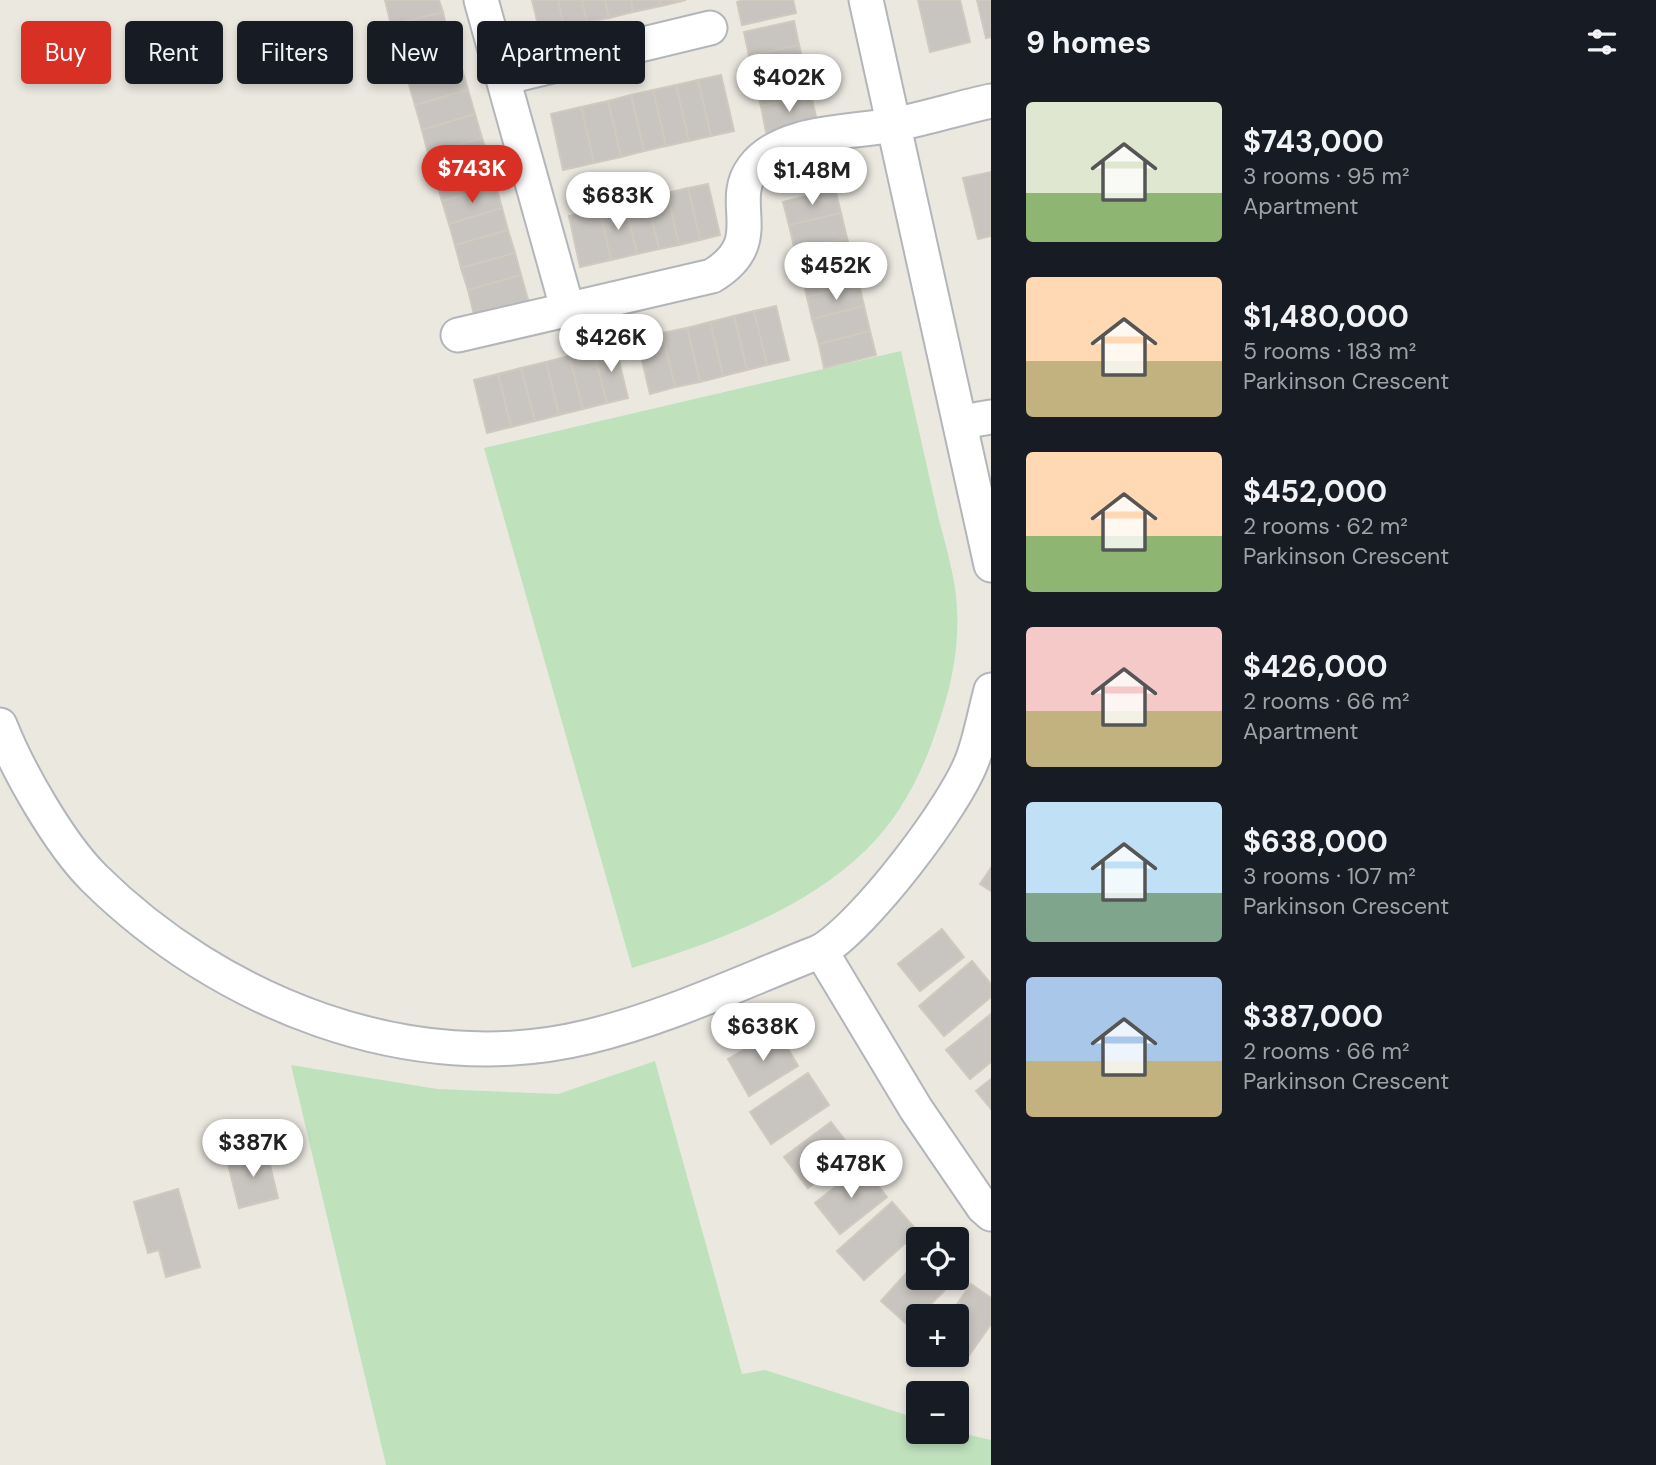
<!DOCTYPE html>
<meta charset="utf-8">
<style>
body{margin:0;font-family:"DM Sans",sans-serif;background:#20242c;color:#f1f3f6;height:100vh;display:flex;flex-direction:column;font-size:26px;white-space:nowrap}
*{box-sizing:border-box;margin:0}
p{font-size:23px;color:#9ea1a6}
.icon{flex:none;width:38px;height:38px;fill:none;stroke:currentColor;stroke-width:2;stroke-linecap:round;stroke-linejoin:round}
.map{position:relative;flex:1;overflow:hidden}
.sheet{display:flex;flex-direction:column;background:#171b24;width:665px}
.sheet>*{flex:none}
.banner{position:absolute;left:21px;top:21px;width:665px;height:63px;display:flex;gap:14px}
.buttons{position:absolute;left:906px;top:1227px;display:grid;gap:14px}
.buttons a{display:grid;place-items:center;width:63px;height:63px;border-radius:7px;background:#171b24;box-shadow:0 4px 10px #0003;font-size:35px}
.price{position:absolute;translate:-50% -60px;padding:0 16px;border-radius:24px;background:#fff;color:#222;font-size:23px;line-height:46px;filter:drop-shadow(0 2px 4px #0008)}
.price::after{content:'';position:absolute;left:50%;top:42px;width:21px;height:16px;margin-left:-10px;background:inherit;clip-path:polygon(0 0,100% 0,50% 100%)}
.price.on{background:#d93025;color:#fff}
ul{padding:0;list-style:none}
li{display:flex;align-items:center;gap:21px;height:175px;padding:0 35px}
li span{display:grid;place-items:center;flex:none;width:196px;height:140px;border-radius:7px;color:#555}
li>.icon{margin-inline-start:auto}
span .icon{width:84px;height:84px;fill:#fffc;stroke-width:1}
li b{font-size:30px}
h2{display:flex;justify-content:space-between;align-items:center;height:84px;padding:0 35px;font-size:30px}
.chip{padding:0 24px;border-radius:7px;background:#171b24;box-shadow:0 4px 10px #0003;font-size:24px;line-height:63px}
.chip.on{background:#d93025;color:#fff}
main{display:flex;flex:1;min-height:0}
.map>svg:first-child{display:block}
.green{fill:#bfe2bd}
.building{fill:#c8c4bf;stroke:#cfc9be;stroke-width:2}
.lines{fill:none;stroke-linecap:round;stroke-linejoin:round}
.minor-casing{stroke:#b2b6ba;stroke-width:37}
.minor{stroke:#fff;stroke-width:33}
</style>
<main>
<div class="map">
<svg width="991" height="1465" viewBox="0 0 991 1465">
<rect width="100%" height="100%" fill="#ebe8e0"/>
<g class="green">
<path d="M901,351C913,404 925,458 937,511C943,536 951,562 955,588C962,638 953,682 937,728C923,772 900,817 866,850C803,911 713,943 632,968L484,448Z"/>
<path d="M655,1061L742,1374L765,1370L919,1419V1432H957L991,1440V1465H386L291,1065L437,1089L558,1094Z"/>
</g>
<g class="building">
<path d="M385,0H439L443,12L391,25Z"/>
<path d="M532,0H558L564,28L540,33Z"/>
<path d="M558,0H582L587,22L564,28Z"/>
<path d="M582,0H605L609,18L587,22Z"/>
<path d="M605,0H631L633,12L609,18Z"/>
<path d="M631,0H659L661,6L633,12Z"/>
<path d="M659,0H686L661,6Z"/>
<path d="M744,0H793L796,13L742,25L737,2Z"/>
<path d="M918,0H960L970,42L930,52Z"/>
<path d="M977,0H991V37L986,38Z"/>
<path d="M443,12L448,35L397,48L391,25Z"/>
<path d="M794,21L799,45L749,56L744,32Z"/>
<path d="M448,35L454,59L403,72L397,48Z"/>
<path d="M799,45L805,70L755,83L749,56Z"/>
<path d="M461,65L468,90L415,105L408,81Z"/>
<path d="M805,70L811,95L761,106L755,83Z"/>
<path d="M721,75L734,131L711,136L698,80Z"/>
<path d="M698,80L711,136L689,141L676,85Z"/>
<path d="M676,85L689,141L666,146L653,90Z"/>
<path d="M468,90L475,114L422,130L415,105Z"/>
<path d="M653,90L666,146L644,151L631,95Z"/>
<path d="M631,95L644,151L621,157L608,101Z"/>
<path d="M811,95L817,121L766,132L761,106Z"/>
<path d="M608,101L621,157L594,163L581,107Z"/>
<path d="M581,107L594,163L563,170L551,114Z"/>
<path d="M475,114L482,138L428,153L422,130Z"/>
<path d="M482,138L489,161L435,177L428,153Z"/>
<path d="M489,161L496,186L442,201L435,177Z"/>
<path d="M991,172V236L978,239L963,178Z"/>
<path d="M708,184L720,235L700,240L688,188Z"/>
<path d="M496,186L502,208L449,224L442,201Z"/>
<path d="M688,188L700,240L679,245L667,193Z"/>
<path d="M835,189L841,213L789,225L783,202Z"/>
<path d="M667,193L679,245L659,249L647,198Z"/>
<path d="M647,198L659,249L637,254L625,203Z"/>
<path d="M625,203L637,254L611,260L599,209Z"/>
<path d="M502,208L508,230L455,245L449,224Z"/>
<path d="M599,209L611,260L580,267L569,216Z"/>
<path d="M841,213L847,238L795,251L789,225Z"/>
<path d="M508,230L515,253L461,268L455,245Z"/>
<path d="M847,238L853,262L802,275L795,251Z"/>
<path d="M515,253L521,275L468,290L461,268Z"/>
<path d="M853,262L859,284L807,297L802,275Z"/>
<path d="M521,275L529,303L475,319L468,290Z"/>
<path d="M859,284L864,306L812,319L807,297Z"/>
<path d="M776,306L789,360L767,365L754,311Z"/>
<path d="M864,306L870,331L819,344L812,319Z"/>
<path d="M754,311L767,365L747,370L734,316Z"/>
<path d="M734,316L747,370L723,376L710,322Z"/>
<path d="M710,322L723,376L700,382L687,328Z"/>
<path d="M687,328L700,382L675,387L662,333Z"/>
<path d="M870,331L876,355L824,368L819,344Z"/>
<path d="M662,333L675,387L650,394L637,339Z"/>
<path d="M615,345L628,398L607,403L593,350Z"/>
<path d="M593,350L607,403L583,409L569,356Z"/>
<path d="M569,356L583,409L559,415L546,362Z"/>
<path d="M546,362L559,415L535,421L521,368Z"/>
<path d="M521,368L535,421L511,427L498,374Z"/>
<path d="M498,374L511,427L487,433L474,380Z"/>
<path d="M991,868V891L980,884Z"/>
<path d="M942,929L964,957L920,991L898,964Z"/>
<path d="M972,961L991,984V997L944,1036L919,1006Z"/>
<path d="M991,1014V1062L970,1079L946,1050Z"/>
<path d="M777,1030L798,1066L749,1096L728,1059Z"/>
<path d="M808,1073L829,1105L771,1144L750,1112Z"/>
<path d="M991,1079V1109L976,1091Z"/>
<path d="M831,1122L855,1153L808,1188L784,1157Z"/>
<path d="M266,1149L278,1198L239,1208L227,1160Z"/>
<path d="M862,1166L887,1197L840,1234L815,1203Z"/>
<path d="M178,1189L200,1267L166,1277L159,1250L148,1253L134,1202Z"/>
<path d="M892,1202L918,1232L864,1280L837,1251Z"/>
<path d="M919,1259V1278L959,1276L919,1316L911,1328L881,1301Z"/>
<path d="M971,1284L991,1298V1324L963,1364L949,1354H957V1316H949Z"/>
</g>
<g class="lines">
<defs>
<g id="minor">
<path d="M481,0L568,311"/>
<path d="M866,0L991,565"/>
<path d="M503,78L710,28"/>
<path d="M458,335L712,276C770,241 726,204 753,168C781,130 850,133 892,125C925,119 958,108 991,101"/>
<path d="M962,422L991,417"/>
<path d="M0,725C18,771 59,843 94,878C219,1002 411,1080 587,1037C667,1018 744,981 821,951C864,926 956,806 973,758C981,736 985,712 991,690"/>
<path d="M821,951L916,1109L983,1207L991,1214"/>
</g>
</defs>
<use href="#minor" class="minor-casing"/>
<use href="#minor" class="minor"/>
</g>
</svg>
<div class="buttons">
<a><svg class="icon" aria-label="locate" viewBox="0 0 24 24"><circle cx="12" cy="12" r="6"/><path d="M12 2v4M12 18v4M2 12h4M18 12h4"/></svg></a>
<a>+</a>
<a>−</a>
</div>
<b class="price" style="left:789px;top:114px">$402K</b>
<b class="price on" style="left:472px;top:205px">$743K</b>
<b class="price" style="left:812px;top:207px">$1.48M</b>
<b class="price" style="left:618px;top:232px">$683K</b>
<b class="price" style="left:836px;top:302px">$452K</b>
<b class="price" style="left:611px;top:374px">$426K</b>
<b class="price" style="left:763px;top:1063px">$638K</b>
<b class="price" style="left:253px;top:1179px">$387K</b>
<b class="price" style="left:851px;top:1200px">$478K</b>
<div class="banner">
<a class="chip on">Buy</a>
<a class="chip">Rent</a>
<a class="chip">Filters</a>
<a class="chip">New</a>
<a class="chip">Apartment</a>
</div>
</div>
<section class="sheet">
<h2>9 homes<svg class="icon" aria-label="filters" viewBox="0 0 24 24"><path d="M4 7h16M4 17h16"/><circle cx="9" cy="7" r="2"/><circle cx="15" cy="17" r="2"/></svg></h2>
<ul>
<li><span style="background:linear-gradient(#dfe7d0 65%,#8fb573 0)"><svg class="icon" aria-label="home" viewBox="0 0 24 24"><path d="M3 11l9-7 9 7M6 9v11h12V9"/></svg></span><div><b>$743,000</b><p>3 rooms · 95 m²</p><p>Apartment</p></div></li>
<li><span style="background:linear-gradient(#ffd9b3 60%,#c2b280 0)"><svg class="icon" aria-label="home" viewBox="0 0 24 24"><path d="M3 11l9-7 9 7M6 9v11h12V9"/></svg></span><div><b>$1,480,000</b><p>5 rooms · 183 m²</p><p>Parkinson Crescent</p></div></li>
<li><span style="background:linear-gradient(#ffd9b3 60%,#8fb573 0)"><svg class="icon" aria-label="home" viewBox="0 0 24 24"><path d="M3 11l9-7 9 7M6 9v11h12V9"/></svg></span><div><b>$452,000</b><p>2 rooms · 62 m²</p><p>Parkinson Crescent</p></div></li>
<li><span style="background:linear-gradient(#f6c9c9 60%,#c2b280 0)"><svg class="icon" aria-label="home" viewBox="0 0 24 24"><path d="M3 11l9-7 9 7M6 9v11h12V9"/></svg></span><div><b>$426,000</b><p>2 rooms · 66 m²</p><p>Apartment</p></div></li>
<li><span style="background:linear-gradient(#bfe0f5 65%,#7fa58c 0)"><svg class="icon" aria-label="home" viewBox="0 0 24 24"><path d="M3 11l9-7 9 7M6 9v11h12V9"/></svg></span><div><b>$638,000</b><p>3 rooms · 107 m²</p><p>Parkinson Crescent</p></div></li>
<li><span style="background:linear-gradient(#a9c7e8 60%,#c2b280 0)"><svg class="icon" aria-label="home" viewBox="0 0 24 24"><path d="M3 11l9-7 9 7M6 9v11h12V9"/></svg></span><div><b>$387,000</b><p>2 rooms · 66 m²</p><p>Parkinson Crescent</p></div></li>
</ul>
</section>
</main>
